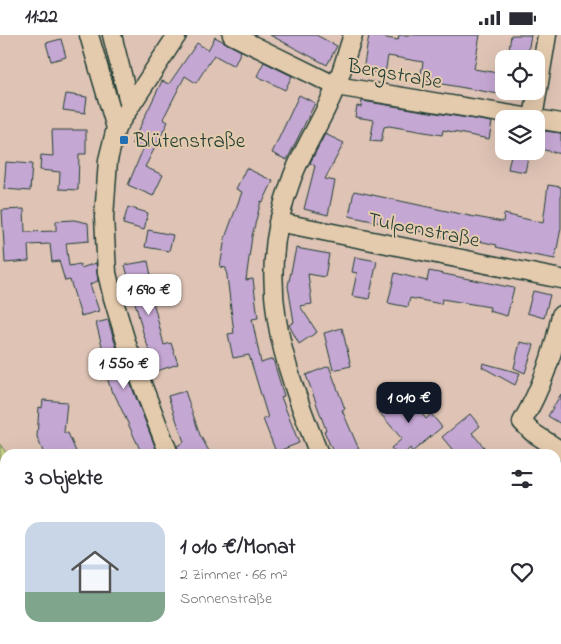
<!DOCTYPE html>
<html lang="de">
<meta charset="utf-8">
<style>
body{margin:0;font-family:"Indie Flower",sans-serif;background:#f7f7f7;color:#2b2b33;height:100vh;display:flex;flex-direction:column;font-size:19px;white-space:nowrap}
*{box-sizing:border-box;margin:0}
p{font-size:16px;color:#7c7c81}
.icon{flex:none;width:28px;height:28px;fill:none;stroke:currentColor;stroke-width:2;stroke-linecap:round;stroke-linejoin:round}
.map{position:relative;flex:1;overflow:hidden}
.sheet{position:absolute;left:0px;top:414px;width:561px;height:196px;display:flex;flex-direction:column;background:#fff;border-radius:15px 15px 0 0;box-shadow:0 5px 20px #0002}
.sheet>*{flex:none}
.controls{position:absolute;left:495px;top:15px;display:grid;gap:10px}
.controls a{display:grid;place-items:center;width:50px;height:50px;border-radius:10px;background:#fff;box-shadow:0 5px 20px #0002;font-size:25px}
.price{position:absolute;translate:-50% -42px;padding:0 11px;border-radius:10px;background:#fff;color:#222;font-size:16px;line-height:32px;filter:drop-shadow(0 1px 2px #0008)}
.price::after{content:'';position:absolute;left:50%;top:30px;width:15px;height:11px;margin-left:-8px;background:inherit;clip-path:polygon(0 0,100% 0,50% 100%)}
.price.active{background:#111827;color:#fff}
ul{padding:0;list-style:none}
li{display:flex;align-items:center;gap:15px;height:125px;padding:0 25px}
li span{display:grid;place-items:center;flex:none;width:140px;height:100px;border-radius:15px;color:#555}
li>.icon{margin-inline-start:auto}
span .icon{width:60px;height:60px;fill:#fffc;stroke-width:1}
li b{font-size:21px}
h2{display:flex;justify-content:space-between;align-items:center;height:60px;padding:0 25px;font-size:21px}
.status{display:flex;justify-content:space-between;align-items:center;height:35px;padding:0 25px;background:#fff;direction:ltr}
.status svg{height:14px;fill:currentColor}
.map>svg:first-child{display:block}
.green{fill:#c7d285;stroke:#73885c}
.lines{fill:none;stroke-linecap:round;stroke-linejoin:round}
.stream{stroke:#629ea1;stroke-width:4}
.building{fill:#c5a7d3;stroke:#1f3d34}
.minor-casing{stroke:#1f3d34;stroke-width:21}
.minor{stroke:#e5cbad;stroke-width:18}
.poi-dot{fill:#1f6fb2;stroke:#e5cbad;stroke-width:2}
.labels{text-anchor:middle;stroke-width:4;stroke-linejoin:round;paint-order:stroke}
.street-label{font-size:21px;fill:#1f3d34;stroke:#e5cbad}
.poi-label{font-size:21px;fill:#1f3d34;stroke:#e5cbad;text-anchor:start}
</style>
<div class="status"><b>11:22</b><svg viewBox="0 0 49 12"><path d="M0 12V9h3v3zM5 12V6h3v6zM10 12V3h3v9zM15 12V0h3v12zM26 1h20v11H26zM47 4h2v5h-2z"/></svg></div>
<div class="map">
<svg width="561" height="609" viewBox="0 0 561 609">
<rect width="100%" height="100%" fill="#dfc4b5"/>
<filter id="ink" filterUnits="userSpaceOnUse"><feTurbulence type="fractalNoise" baseFrequency=".02" numOctaves="2"/><feDisplacementMap in="SourceGraphic" scale="10" xChannelSelector="R" yChannelSelector="G"/><feConvolveMatrix kernelMatrix="1 2 1 2 8 2 1 2 1" color-interpolation-filters="sRGB"/></filter>
<g filter="url(#ink)">
<g class="green">
<path d="M0,409L7,419L5,577L0,580Z"/>
<path d="M5,589V605H85L87,609H0V592Z"/>
</g>
<g class="lines">
<g class="stream">
<path d="M0,438L5,446"/>
<path d="M99,605L101,609"/>
<path d="M125,609L138,605"/>
</g>
</g>
<g class="building">
<path d="M270,0H316L337,11L327,30Z"/>
<path d="M369,0L398,5L399,0H480L474,34L504,39V60L420,45L423,27L388,21L385,39L363,35Z"/>
<path d="M511,0H531L528,17L509,15Z"/>
<path d="M215,2L241,16L234,31L214,20L196,48L185,41L163,84L168,87L145,132L163,140L153,161L128,150L143,114L132,108L162,46L169,49L197,8L208,15Z"/>
<path d="M61,4L66,22L51,26L46,8Z"/>
<path d="M264,27L292,41L285,55L257,41Z"/>
<path d="M66,59L87,62L85,78L63,75Z"/>
<path d="M299,60L315,68L287,125L272,118Z"/>
<path d="M362,66L492,87L489,104L443,95L442,100L389,91L384,92L381,107L370,106L374,85L355,82L357,71L361,72Z"/>
<path d="M52,95H86V119H79L78,155L59,154L60,137L40,135L41,120L53,121Z"/>
<path d="M536,95L561,98V119L536,113Z"/>
<path d="M325,99L344,108L325,144L335,146L328,180L304,174L315,131L310,128Z"/>
<path d="M511,120L528,123L525,137L508,134Z"/>
<path d="M6,127L32,129L30,156L4,154Z"/>
<path d="M246,133L273,146L263,167L261,166L252,201L246,245L253,244L258,283L252,284L261,328L273,324L284,361L281,362L299,408L276,417L263,384L268,383L249,320L233,323L228,299L234,298L226,233L220,232L225,203L242,157L236,154Z"/>
<path d="M548,150L561,152V193L555,224L517,217L496,212L497,210L456,201L455,204L349,181L354,156L470,181L503,187L504,179L543,188Z"/>
<path d="M128,172L148,178L144,195L123,189Z"/>
<path d="M24,174L25,197L56,196V186L74,185L88,188L89,206L66,208L69,231L80,229L81,233L96,228L98,246L90,249L99,276L81,281L70,245L65,246L59,226L52,227L50,209L28,210L29,226L5,228L2,175Z"/>
<path d="M148,195L173,200L169,216L145,212Z"/>
<path d="M296,213L329,219L325,242L308,239L312,269L300,271L317,297L299,309L289,290L294,287L288,251Z"/>
<path d="M355,222L377,226L369,264L352,261L357,238L352,237Z"/>
<path d="M148,226L151,241L147,242L164,310L171,308L178,329L157,336L144,301L125,230Z"/>
<path d="M429,236L514,253L507,281L489,276L490,272L442,264L441,269L410,263L408,272L388,268L395,238L427,246Z"/>
<path d="M533,256L550,260L544,283L527,278Z"/>
<path d="M108,285L117,314L158,419H142L114,358H112L101,324L105,322L96,288Z"/>
<path d="M342,293L351,331L333,335L324,298Z"/>
<path d="M520,307L534,310L525,338L514,333Z"/>
<path d="M483,328L520,338L515,350L482,332Z"/>
<path d="M329,331L345,374L342,375L361,419H334L324,396L326,395L306,340Z"/>
<path d="M185,356L200,400L209,416L203,419H180L177,411L184,407L168,361Z"/>
<path d="M404,356L426,384L431,379L442,392L412,417L410,413L404,419H396L391,413L402,404L379,377Z"/>
<path d="M561,359V389L548,381Z"/>
<path d="M43,365L67,367L64,398H68L77,419H44L37,402L39,372L42,373Z"/>
<path d="M470,379L480,391L472,398L484,412L481,414L484,419H456L442,402Z"/>
</g>
<g class="lines">
<defs>
<g id="minor">
<path d="M89,0L116,93"/>
<path d="M112,0L130,71"/>
<path d="M232,0L336,51L561,88"/>
<path d="M533,83L547,0"/>
<path d="M278,187L561,244"/>
<path d="M561,280C553,320 542,352 522,387L532,397L561,416"/>
<path d="M169,419L127,310L113,263L107,238L104,182L108,125L116,93L177,0"/>
<path d="M319,419C281,323 253,245 292,143C304,111 324,83 336,51C343,34 347,17 353,0"/>
<path d="M242,605L244,609"/>
<path d="M398,605L400,609"/>
<path d="M500,608L501,609"/>
</g>
</defs>
<use href="#minor" class="minor-casing"/>
<use href="#minor" class="minor"/>
</g>
</g>
<rect class="poi-dot" x="119" y="100" width="10" height="10" rx="2.5"/>
<g class="labels">
<g class="street-label">
<text transform="translate(395 38) rotate(10)" y="7">Bergstraße</text>
<text transform="translate(424 194) rotate(11)" y="7">Tulpenstraße</text>
</g>
<g class="poi-label">
<text x="134" y="112">Blütenstraße</text>
</g>
</g>
</svg>
<div class="controls">
<a><svg class="icon" aria-label="locate" viewBox="0 0 24 24"><circle cx="12" cy="12" r="6"/><path d="M12 2v4M12 18v4M2 12h4M18 12h4"/></svg></a>
<a><svg class="icon" aria-label="layers" viewBox="0 0 24 24"><path d="M12 4l9 5-9 5-9-5zM3 14l9 5 9-5"/></svg></a>
</div>
<b class="price" style="left:149px;top:281px">1 690 €</b>
<b class="price" style="left:124px;top:355px">1 550 €</b>
<b class="price active" style="left:409px;top:389px">1 010 €</b>
<section class="sheet">
<h2>3 Objekte<svg class="icon" aria-label="filters" viewBox="0 0 24 24"><path d="M4 7h16M4 17h16"/><circle cx="9" cy="7" r="2"/><circle cx="15" cy="17" r="2"/></svg></h2>
<ul>
<li><span style="background:linear-gradient(#c9d6e8 70%,#7fa58c 0)"><svg class="icon" aria-label="home" viewBox="0 0 24 24"><path d="M3 11l9-7 9 7M6 9v11h12V9"/></svg></span><div><b>1 010 €/Monat</b><p>2 Zimmer · 66 m²</p><p>Sonnenstraße</p></div><svg class="icon" aria-label="heart" viewBox="0 0 24 24"><path d="M12 20l-8-8c-3-5 5-10 8-4 3-6 11-1 8 4z"/></svg></li>
</ul>
</section>
</div>
